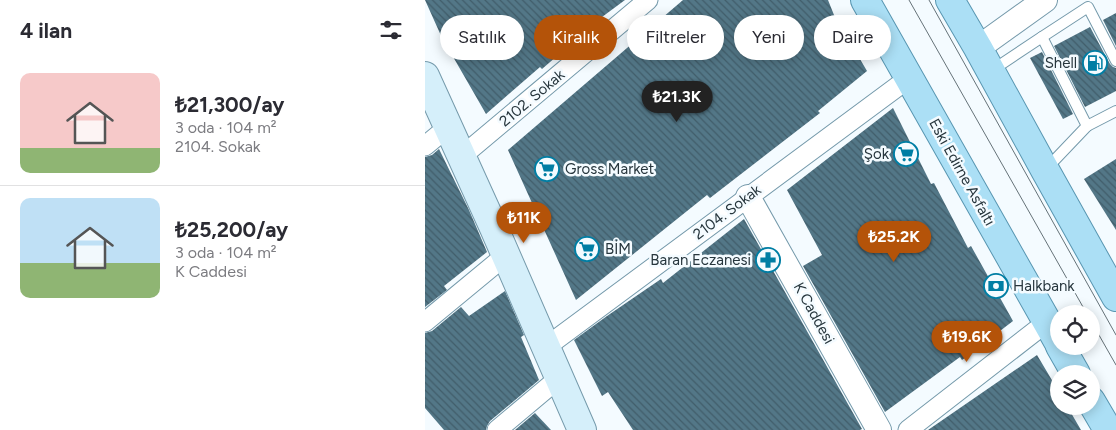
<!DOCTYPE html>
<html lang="tr">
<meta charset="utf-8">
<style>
body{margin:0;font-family:Figtree,sans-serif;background:#f7f7f7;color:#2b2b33;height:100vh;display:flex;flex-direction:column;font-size:19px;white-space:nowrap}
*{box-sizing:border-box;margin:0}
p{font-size:16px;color:#7c7c81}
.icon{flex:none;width:28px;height:28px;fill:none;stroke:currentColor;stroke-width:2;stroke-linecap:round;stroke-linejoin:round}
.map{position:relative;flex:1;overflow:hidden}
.details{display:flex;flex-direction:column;background:#fff;width:425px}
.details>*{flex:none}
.banner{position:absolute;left:15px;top:15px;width:475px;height:45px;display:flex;gap:10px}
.tools{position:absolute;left:625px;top:305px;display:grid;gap:10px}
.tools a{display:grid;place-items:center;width:50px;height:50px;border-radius:50%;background:#fff;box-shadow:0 2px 12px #0003;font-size:25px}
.price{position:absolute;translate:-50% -42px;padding:0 11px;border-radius:18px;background:#b45309;color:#fff;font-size:16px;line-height:32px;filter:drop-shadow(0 1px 2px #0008)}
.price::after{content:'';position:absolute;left:50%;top:30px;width:15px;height:11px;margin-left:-8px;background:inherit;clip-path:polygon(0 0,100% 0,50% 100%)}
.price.selected{background:#222;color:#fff}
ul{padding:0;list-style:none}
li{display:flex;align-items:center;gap:15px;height:125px;padding:0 20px}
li+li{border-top:1px solid #e1e1e2}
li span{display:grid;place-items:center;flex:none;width:140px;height:100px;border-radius:10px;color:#555}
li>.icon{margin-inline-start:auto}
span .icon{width:60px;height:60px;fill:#fffc;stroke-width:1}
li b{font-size:21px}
h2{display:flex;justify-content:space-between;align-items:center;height:60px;padding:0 20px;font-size:21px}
.pill{padding:0 18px;border-radius:22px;background:#fff;box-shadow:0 2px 12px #0003;font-size:18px;line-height:45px}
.pill.selected{background:#b45309;color:#fff}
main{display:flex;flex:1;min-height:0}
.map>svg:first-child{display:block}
.building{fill:url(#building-back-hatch)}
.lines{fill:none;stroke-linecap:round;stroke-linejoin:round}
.service-casing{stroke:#759aab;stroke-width:12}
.minor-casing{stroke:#759aab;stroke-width:21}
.tertiary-casing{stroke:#759aab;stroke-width:26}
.secondary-casing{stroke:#759aab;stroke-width:30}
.primary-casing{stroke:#5896b1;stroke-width:30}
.service{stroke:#fff;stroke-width:10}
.minor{stroke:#fff;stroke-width:19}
.tertiary{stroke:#fff;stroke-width:24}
.secondary{stroke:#d5effa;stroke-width:28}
.primary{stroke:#abdff5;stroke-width:28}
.tram{stroke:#657278;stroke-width:1}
.labels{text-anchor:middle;stroke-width:5;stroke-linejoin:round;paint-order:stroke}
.poi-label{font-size:15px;fill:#27363d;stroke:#f4fbff;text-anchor:end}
.street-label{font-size:15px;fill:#27363d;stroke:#f4fbff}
</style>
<main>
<section class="details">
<h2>4 ilan<svg class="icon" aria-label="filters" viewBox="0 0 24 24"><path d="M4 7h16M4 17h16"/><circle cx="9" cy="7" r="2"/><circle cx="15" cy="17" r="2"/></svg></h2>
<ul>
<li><span style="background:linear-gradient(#f6c9c9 75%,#8fb573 0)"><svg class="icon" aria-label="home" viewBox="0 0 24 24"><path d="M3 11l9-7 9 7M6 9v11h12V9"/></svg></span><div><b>₺21,300/ay</b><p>3 oda · 104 m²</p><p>2104. Sokak</p></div></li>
<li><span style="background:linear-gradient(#bfe0f5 65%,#8fb573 0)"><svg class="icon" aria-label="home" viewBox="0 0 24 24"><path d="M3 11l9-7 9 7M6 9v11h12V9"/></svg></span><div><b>₺25,200/ay</b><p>3 oda · 104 m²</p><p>K Caddesi</p></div></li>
</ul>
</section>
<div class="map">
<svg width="691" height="430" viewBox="0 0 691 430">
<defs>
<pattern id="building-back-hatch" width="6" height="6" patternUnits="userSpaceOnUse" patternTransform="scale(1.25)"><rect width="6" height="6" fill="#537787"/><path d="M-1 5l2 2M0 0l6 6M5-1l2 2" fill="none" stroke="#415d6a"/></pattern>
</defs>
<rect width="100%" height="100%" fill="#f4fbff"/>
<g class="building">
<path d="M0,0H200L177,17L117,69L115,67L61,114L23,48L22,49Z"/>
<path d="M258,0H403L409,15L442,71L393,111L395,113L285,198L282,195L151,300L83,150Z"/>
<path d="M691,13V46L678,20Z"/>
<path d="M665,27L685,64L688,67L691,68V91L660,107L629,46Z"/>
<path d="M617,52L648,114L638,119L605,58Z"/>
<path d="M468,108L506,184L509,183L543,248L546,246L588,321L537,360L535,357L460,412L378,266L397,255L362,190Z"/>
<path d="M14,149L44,210L62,252L19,286L22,290L0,307V157L7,155Z"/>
<path d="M691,159V230L659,179Z"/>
<path d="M319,219L437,429L435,430H208L183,392L177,396L149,340L182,316L236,279L238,283Z"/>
<path d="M80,291L99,335L96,337L114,380L65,421L62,426L61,430H19L0,408V333L7,331L36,307L44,316Z"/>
<path d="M612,355L634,392V406H642L656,430H503Z"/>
<path d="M110,413L126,430H90Z"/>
</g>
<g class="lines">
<defs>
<g id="service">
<path d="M617,37L663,7L691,61"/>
<path d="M566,71L617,37L662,126L622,168"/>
<path d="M662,126L691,111"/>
</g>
<g id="minor">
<path d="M0,146L23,127"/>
<path d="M36,157L223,0"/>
<path d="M0,322L81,255"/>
<path d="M121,347L484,78"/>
<path d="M72,430L134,378"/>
<path d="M483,430L622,322"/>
</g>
<g id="tertiary">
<path d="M553,48L620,0"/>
<path d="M323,197L454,430"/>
</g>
<path id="secondary" d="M0,76L69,228L157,430"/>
<g id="primary">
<path d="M440,0L634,343"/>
<path d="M525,0L553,48L620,170L691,297"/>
<path d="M635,346L651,374"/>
<path d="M666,401L683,430"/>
</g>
</defs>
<use href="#service" class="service-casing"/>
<use href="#minor" class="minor-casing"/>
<use href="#tertiary" class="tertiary-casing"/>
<use href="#secondary" class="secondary-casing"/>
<use href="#primary" class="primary-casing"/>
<use href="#service" class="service"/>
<use href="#minor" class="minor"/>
<use href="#tertiary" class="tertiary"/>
<use href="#secondary" class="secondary"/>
<use href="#primary" class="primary"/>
<g class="tram">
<path d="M484,0L662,314"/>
<path d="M504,0L691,335"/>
<path d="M666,321L691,365"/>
</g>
</g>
<defs>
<symbol id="fuel-ring" viewBox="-11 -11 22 22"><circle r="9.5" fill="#f4fbff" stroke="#007ea4" stroke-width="1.5"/><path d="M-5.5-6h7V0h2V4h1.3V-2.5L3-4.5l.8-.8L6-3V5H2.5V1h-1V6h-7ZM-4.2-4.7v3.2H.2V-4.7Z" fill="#007ea4"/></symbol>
<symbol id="supermarket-ring" viewBox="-11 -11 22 22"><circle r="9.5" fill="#f4fbff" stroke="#007ea4" stroke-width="1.5"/><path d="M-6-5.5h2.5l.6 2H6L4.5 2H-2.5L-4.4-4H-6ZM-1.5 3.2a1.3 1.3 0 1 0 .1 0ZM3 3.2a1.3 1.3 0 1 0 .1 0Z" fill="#007ea4"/></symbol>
<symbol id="pharmacy-ring" viewBox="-11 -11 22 22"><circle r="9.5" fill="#f4fbff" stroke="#007ea4" stroke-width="1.5"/><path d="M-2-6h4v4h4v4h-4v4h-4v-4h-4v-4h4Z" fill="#007ea4"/></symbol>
<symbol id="bank-ring" viewBox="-11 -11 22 22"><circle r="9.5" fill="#f4fbff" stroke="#007ea4" stroke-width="1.5"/><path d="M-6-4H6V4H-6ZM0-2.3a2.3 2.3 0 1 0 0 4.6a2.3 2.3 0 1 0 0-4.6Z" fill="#007ea4"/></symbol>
</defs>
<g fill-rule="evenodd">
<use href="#fuel-ring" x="656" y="49" width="28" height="28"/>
<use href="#supermarket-ring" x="467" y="140" width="28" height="28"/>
<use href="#supermarket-ring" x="108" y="155" width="28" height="28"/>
<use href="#supermarket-ring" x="148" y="235" width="28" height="28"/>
<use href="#pharmacy-ring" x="329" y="246" width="28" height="28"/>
<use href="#bank-ring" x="557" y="272" width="28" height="28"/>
</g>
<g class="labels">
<g class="poi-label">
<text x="652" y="68">Shell</text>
<text x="464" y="159">Şok</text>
<text x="140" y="174" text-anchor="start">Gross Market</text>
<text x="180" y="254" text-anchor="start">BİM</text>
<text x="326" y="265">Baran Eczanesi</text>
<text x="588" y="291" text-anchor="start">Halkbank</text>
</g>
<g class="street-label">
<text transform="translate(107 98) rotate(-40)" y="5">2102. Sokak</text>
<text transform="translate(537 172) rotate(61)" y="5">Eski Edirne Asfaltı</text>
<text transform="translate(302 212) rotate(-37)" y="5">2104. Sokak</text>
<text transform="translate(389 313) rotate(61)" y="5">K Caddesi</text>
</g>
</g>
</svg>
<div class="tools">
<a><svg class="icon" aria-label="locate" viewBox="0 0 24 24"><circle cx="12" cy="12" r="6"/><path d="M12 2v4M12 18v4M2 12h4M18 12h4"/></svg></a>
<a><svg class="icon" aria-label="layers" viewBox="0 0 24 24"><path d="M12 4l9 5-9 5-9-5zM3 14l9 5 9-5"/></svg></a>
</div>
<b class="price selected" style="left:252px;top:123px">₺21.3K</b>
<b class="price" style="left:99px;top:244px">₺11K</b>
<b class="price" style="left:469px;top:263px">₺25.2K</b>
<b class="price" style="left:542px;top:363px">₺19.6K</b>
<div class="banner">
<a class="pill">Satılık</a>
<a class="pill selected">Kiralık</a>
<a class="pill">Filtreler</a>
<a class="pill">Yeni</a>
<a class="pill">Daire</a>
</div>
</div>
</main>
